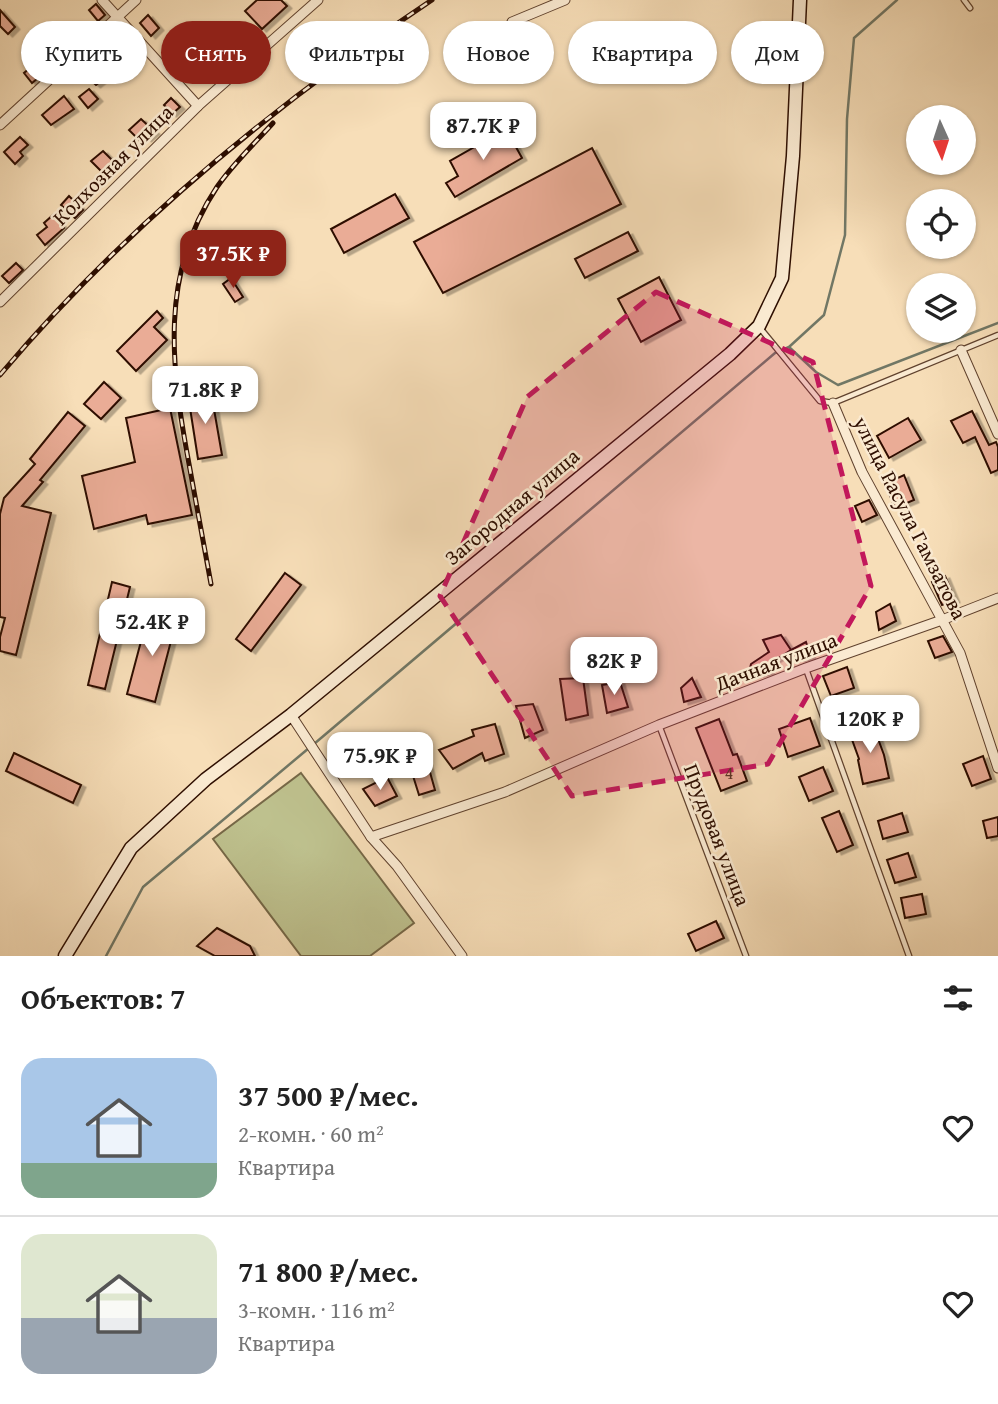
<!DOCTYPE html>
<html lang="ru">
<meta charset="utf-8">
<style>
body{margin:0;font-family:"Gentium Book Plus",serif;background:#f2f2f2;color:#222;height:100vh;display:flex;flex-direction:column;font-size:26px;white-space:nowrap}
*{box-sizing:border-box;margin:0}
p{font-size:23px;color:#767676}
.icon{flex:none;width:38px;height:38px;fill:none;stroke:currentColor;stroke-width:2;stroke-linecap:round;stroke-linejoin:round}
.map{position:relative;height:956px;overflow:hidden}
.panel{display:flex;flex-direction:column;background:#fff;flex:1}
.panel>*{flex:none}
.top-card{position:absolute;left:21px;top:21px;width:957px;height:63px;display:flex;gap:14px}
.needle{width:46px;rotate:177deg}
.fabs{position:absolute;left:906px;top:105px;display:grid;gap:14px}
.fabs a{display:grid;place-items:center;width:70px;height:70px;border-radius:50%;background:#fff;box-shadow:0 2px 5px #0004;font-size:35px}
.price{position:absolute;translate:-50% -60px;padding:0 16px;border-radius:14px;background:#fff;color:#222;font-size:23px;line-height:46px;filter:drop-shadow(0 2px 4px #0008)}
.price::after{content:'';position:absolute;left:50%;top:42px;width:21px;height:16px;margin-left:-10px;background:inherit;clip-path:polygon(0 0,100% 0,50% 100%)}
.price.active{background:#8f2418;color:#fff}
ul{padding:0;list-style:none}
li{display:flex;align-items:center;gap:21px;height:175px;padding:0 21px}
li+li{border-top:2px solid #e0e0e0}
li span{display:grid;place-items:center;flex:none;width:196px;height:140px;border-radius:21px;color:#555}
li>.icon{margin-inline-start:auto}
span .icon{width:84px;height:84px;fill:#fffc;stroke-width:1}
li b{font-size:30px}
h2{display:flex;justify-content:space-between;align-items:center;height:84px;padding:0 21px;font-size:30px}
.tag{padding:0 24px;border-radius:32px;background:#fff;box-shadow:0 2px 5px #0004;font-size:24px;line-height:63px}
.tag.active{background:#8f2418;color:#fff}
.map>svg:first-child{display:block}
.green{fill:#bec18e;stroke:#766847;stroke-width:2}
.lines{fill:none;stroke-linecap:round;stroke-linejoin:round}
.stream{stroke:#717765;stroke-width:2.5}
.building{fill:#eaac96;stroke:#2e0e00;stroke-width:2;filter:url(#shadow)}
.service-casing{stroke:#60422e;stroke-width:7}
.minor-casing{stroke:#60422e;stroke-width:11}
.secondary-casing{stroke:#2e0e00;stroke-width:15}
.service{stroke:#faead1;stroke-width:4.5}
.minor{stroke:#faead1;stroke-width:9}
.secondary{stroke:#faead1;stroke-width:12}
.rail-casing{stroke:#2e0e00;stroke-width:5}
.rail{stroke:#faead1;stroke-width:2.5;stroke-dasharray:8;stroke-linecap:butt}
.marked{fill:#c2185b;fill-opacity:0.2;stroke:#c2185b;stroke-width:5;stroke-dasharray:14 9;stroke-linejoin:round}
.labels{text-anchor:middle;stroke-width:5;stroke-linejoin:round;paint-order:stroke}
.number-label{font-size:18px;fill:#5d3626}
.street-label{font-size:21px;fill:#2e0e00;stroke:#faead1}
</style>
<div class="map">
<svg width="998" height="956" viewBox="0 0 998 956">
<defs>
<filter id="shadow"><feDropShadow dx="4.5" dy="2.5" stdDeviation="0" flood-color="#0004"/></filter>
</defs>
<rect width="100%" height="100%" fill="#f7deb8"/>
<filter id="stains"><feTurbulence type="fractalNoise" baseFrequency=".00286" numOctaves="4"/><feColorMatrix values="0 0 0 0 .2 0 0 0 0 .09 0 0 0 0 .02 0 0 0 .5 -.17"/></filter>
<radialGradient id="worn" r=".72"><stop offset=".6" stop-color="#630" stop-opacity="0"/><stop offset="1" stop-color="#630" stop-opacity=".3"/></radialGradient>
<path class="green" d="M301,773L414,923L370,956H301L213,839Z"/>
<g class="lines">
<g class="stream">
<path d="M789,347L816,372L838,385L998,323"/>
<path d="M314,744L775,353L789,347L824,315L845,235L847,119L854,38L897,0"/>
<path d="M106,956L143,887L309,748"/>
</g>
</g>
<g class="building">
<path d="M257,0H281L287,6L262,29L245,11Z"/>
<path d="M96,4L105,15L98,21L89,10Z"/>
<path d="M0,10L15,27L8,34L0,26Z"/>
<path d="M148,15L159,28L151,36L140,23Z"/>
<path d="M125,36L139,51L135,55L121,39Z"/>
<path d="M60,40L70,51L32,83L24,73L37,62L35,59L43,51L45,53Z"/>
<path d="M102,58L116,73L109,79L106,77L96,85L85,75Z"/>
<path d="M208,61L216,71L208,78L199,69Z"/>
<path d="M89,89L98,99L88,108L79,97Z"/>
<path d="M64,96L74,109L51,125L42,115Z"/>
<path d="M171,98L180,107L172,114L164,105Z"/>
<path d="M141,119L155,132L147,139L144,136L139,140L129,130Z"/>
<path d="M506,129L522,158L455,197L446,183L458,176L450,161Z"/>
<path d="M20,137L28,145L20,152L23,156L15,164L4,152Z"/>
<path d="M592,148L621,204L443,293L414,242Z"/>
<path d="M103,151L114,162L103,173L91,161Z"/>
<path d="M395,194L409,218L344,253L331,229Z"/>
<path d="M69,196L83,210L75,218L61,205Z"/>
<path d="M53,215L64,228L45,245L37,235L47,227L44,223Z"/>
<path d="M628,232L638,251L585,278L575,259Z"/>
<path d="M16,263L23,270L9,283L2,276Z"/>
<path d="M659,277L681,320L641,342L618,299Z"/>
<path d="M231,278L243,297L235,302L223,284Z"/>
<path d="M157,311L163,318L154,327L167,340L136,371L117,351Z"/>
<path d="M104,382L121,398L101,419L84,404Z"/>
<path d="M211,392L222,455L198,459L188,395Z"/>
<path d="M170,408L192,515L148,524L146,515L94,529L82,476L135,462L126,418Z"/>
<path d="M972,411L989,445L996,442L998,447V470L991,473L975,437L963,443L951,421Z"/>
<path d="M68,412L85,426L40,480L43,482L22,506L51,513L16,655L0,651V637L5,618L0,617V514L4,498L35,464L30,459Z"/>
<path d="M908,418L921,440L889,458L877,436Z"/>
<path d="M904,475L914,500L895,508L885,484Z"/>
<path d="M869,500L877,515L862,522L855,506Z"/>
<path d="M285,573L301,585L251,651L236,639Z"/>
<path d="M945,576L955,600L942,605L932,582Z"/>
<path d="M112,582L130,587L105,689L88,685Z"/>
<path d="M890,604L896,621L879,630L876,612Z"/>
<path d="M148,615L176,622L155,702L127,694Z"/>
<path d="M781,635L791,650L766,666L770,672L748,676L751,664L769,652L763,640Z"/>
<path d="M943,636L952,652L935,658L928,641Z"/>
<path d="M806,642L811,657L800,659L791,650Z"/>
<path d="M847,667L854,688L831,696L823,676Z"/>
<path d="M583,678L588,715L566,720L560,679Z"/>
<path d="M692,678L701,697L684,702L681,688Z"/>
<path d="M620,682L628,707L607,713L602,685Z"/>
<path d="M533,704L543,730L525,738L516,706Z"/>
<path d="M810,718L820,746L788,757L779,729Z"/>
<path d="M719,719L733,755L737,754L747,781L721,791L696,728Z"/>
<path d="M495,724L504,754L485,761L482,753L453,769L439,750L474,736L472,730Z"/>
<path d="M873,725L884,755L889,778L863,784L858,760L859,759L850,734Z"/>
<path d="M14,753L81,785L73,803L6,771Z"/>
<path d="M983,756L991,779L972,786L963,764Z"/>
<path d="M426,758L435,790L419,795L409,763Z"/>
<path d="M823,767L833,791L809,801L799,777Z"/>
<path d="M387,777L397,796L375,806L363,789Z"/>
<path d="M839,811L853,845L837,852L822,818Z"/>
<path d="M902,813L908,832L883,839L878,821Z"/>
<path d="M998,817V836L987,838L983,821Z"/>
<path d="M908,853L916,877L895,883L887,860Z"/>
<path d="M922,894L926,914L905,918L901,898Z"/>
<path d="M716,921L724,938L696,951L688,934Z"/>
<path d="M217,928L250,946L255,956H215L197,946Z"/>
</g>
<g class="lines">
<defs>
<g id="service">
<path d="M964,0L970,8"/>
<path d="M760,328L820,401L833,403L998,335"/>
<path d="M806,669L909,956"/>
<path d="M659,725L746,956"/>
</g>
<g id="minor">
<path d="M102,0L198,106"/>
<path d="M518,71L512,22L565,0"/>
<path d="M0,125L136,0"/>
<path d="M0,302L198,106L318,0"/>
<path d="M961,350L998,434"/>
<path d="M833,403L862,472L960,653L998,768"/>
<path d="M291,715L371,837L397,866L462,956"/>
<path d="M371,837L505,792L659,725L806,668L942,620L998,598"/>
</g>
<path id="secondary" d="M65,956L131,848L206,779L291,715L730,354L759,326L782,278L793,156L800,0"/>
</defs>
<use href="#service" class="service-casing"/>
<use href="#minor" class="minor-casing"/>
<use href="#secondary" class="secondary-casing"/>
<use href="#service" class="service"/>
<use href="#minor" class="minor"/>
<use href="#secondary" class="secondary"/>
<defs>
<g id="rail">
<path d="M0,375C124,228 272,106 432,0"/>
<path d="M211,584C204,544 196,504 189,464C171,367 159,274 217,187C233,164 254,144 273,123"/>
</g>
</defs>
<use href="#rail" class="rail-casing"/>
<use href="#rail" class="rail"/>
</g>
<path class="marked" d="M656,292L813,362L871,586L768,764L572,796L440,596L527,397Z"/>
<g class="labels">
<g class="number-label">
<text x="729" y="779">4</text>
</g>
<g class="street-label">
<text transform="translate(113 165) rotate(-45)" y="7">Колхозная улица</text>
<text transform="translate(512 507) rotate(-40)" y="7">Загородная улица</text>
<text transform="translate(910 518) rotate(63)" y="7">улица Расула Гамзатова</text>
<text transform="translate(776 662) rotate(-21)" y="7">Дачная улица</text>
<text transform="translate(717 835) rotate(69)" y="7">Прудовая улица</text>
</g>
</g>
<rect width="100%" height="100%" filter="url(#stains)"/>
<rect width="100%" height="100%" fill="url(#worn)"/>
</svg>
<div class="fabs">
<a><svg class="needle" viewBox="-14 -14 28 28"><path d="M0-13l5 13h-10z" fill="#e53935"/><path d="M0 13l5-13h-10z" fill="#767676"/></svg></a>
<a><svg class="icon" aria-label="locate" viewBox="0 0 24 24"><circle cx="12" cy="12" r="6"/><path d="M12 2v4M12 18v4M2 12h4M18 12h4"/></svg></a>
<a><svg class="icon" aria-label="layers" viewBox="0 0 24 24"><path d="M12 4l9 5-9 5-9-5zM3 14l9 5 9-5"/></svg></a>
</div>
<b class="price" style="left:483px;top:162px">87.7K ₽</b>
<b class="price active" style="left:233px;top:290px">37.5K ₽</b>
<b class="price" style="left:205px;top:426px">71.8K ₽</b>
<b class="price" style="left:152px;top:658px">52.4K ₽</b>
<b class="price" style="left:614px;top:697px">82K ₽</b>
<b class="price" style="left:870px;top:755px">120K ₽</b>
<b class="price" style="left:380px;top:792px">75.9K ₽</b>
<div class="top-card">
<a class="tag">Купить</a>
<a class="tag active">Снять</a>
<a class="tag">Фильтры</a>
<a class="tag">Новое</a>
<a class="tag">Квартира</a>
<a class="tag">Дом</a>
</div>
</div>
<section class="panel">
<h2>Объектов: 7<svg class="icon" aria-label="filters" viewBox="0 0 24 24"><path d="M4 7h16M4 17h16"/><circle cx="9" cy="7" r="2"/><circle cx="15" cy="17" r="2"/></svg></h2>
<ul>
<li><span style="background:linear-gradient(#a9c7e8 75%,#7fa58c 0)"><svg class="icon" aria-label="home" viewBox="0 0 24 24"><path d="M3 11l9-7 9 7M6 9v11h12V9"/></svg></span><div><b>37 500 ₽/мес.</b><p>2-комн. · 60 m²</p><p>Квартира</p></div><svg class="icon" aria-label="heart" viewBox="0 0 24 24"><path d="M12 20l-8-8c-3-5 5-10 8-4 3-6 11-1 8 4z"/></svg></li>
<li><span style="background:linear-gradient(#dfe7d0 60%,#9aa5b1 0)"><svg class="icon" aria-label="home" viewBox="0 0 24 24"><path d="M3 11l9-7 9 7M6 9v11h12V9"/></svg></span><div><b>71 800 ₽/мес.</b><p>3-комн. · 116 m²</p><p>Квартира</p></div><svg class="icon" aria-label="heart" viewBox="0 0 24 24"><path d="M12 20l-8-8c-3-5 5-10 8-4 3-6 11-1 8 4z"/></svg></li>
</ul>
</section>
